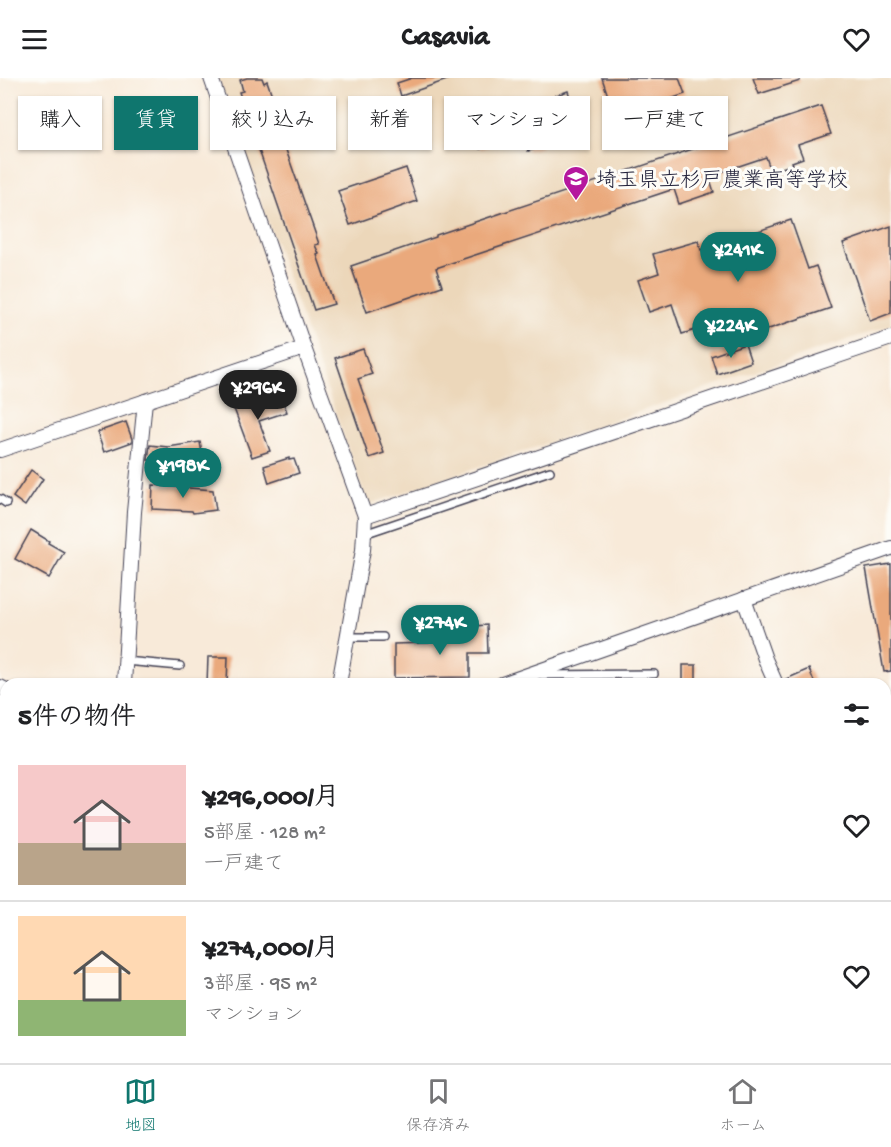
<!DOCTYPE html>
<html lang="ja">
<meta charset="utf-8">
<style>
body{margin:0;font-family:"Gochi Hand","Klee One",sans-serif;background:#f2f2f2;color:#202124;height:100vh;display:flex;flex-direction:column;font-size:22px;white-space:nowrap}
*{box-sizing:border-box;margin:0}
p{font-size:20px;color:#757577}
.icon{flex:none;width:33px;height:33px;fill:none;stroke:currentColor;stroke-width:2;stroke-linecap:round;stroke-linejoin:round}
.map{position:relative;flex:1;overflow:hidden}
.details{position:absolute;left:0px;top:600px;width:891px;height:386px;display:flex;flex-direction:column;background:#fff;border-radius:18px 18px 0 0;box-shadow:0 2px 4px #0004}
.details>*{flex:none}
.hud{position:absolute;left:18px;top:18px;width:855px;height:54px;display:flex;gap:12px}
.price{position:absolute;translate:-50% -51px;padding:0 14px;border-radius:21px;background:#0f766e;color:#fff;font-size:20px;line-height:39px;filter:drop-shadow(0 2px 3px #0008)}
.price::after{content:'';position:absolute;left:50%;top:36px;width:18px;height:14px;margin-left:-9px;background:inherit;clip-path:polygon(0 0,100% 0,50% 100%)}
.price.current{background:#222;color:#fff}
ul{padding:0;list-style:none}
li{display:flex;align-items:center;gap:18px;height:150px;padding:0 18px}
li+li{border-top:2px solid #e0e0e0}
li span{display:grid;place-items:center;flex:none;width:168px;height:120px;border-radius:0px;color:#555}
li>.icon{margin-inline-start:auto}
span .icon{width:72px;height:72px;fill:#fffc;stroke-width:1}
li b{font-size:26px}
h2{display:flex;justify-content:space-between;align-items:center;height:72px;padding:0 18px;font-size:26px}
.pill{padding:0 21px;border-radius:0px;background:#fff;box-shadow:0 2px 4px #0004;font-size:21px;line-height:54px}
.pill.current{background:#0f766e;color:#fff}
header{display:flex;justify-content:space-between;align-items:center;height:78px;padding:0 18px;background:#fff;font-size:27px;font-weight:700}
.tab-bar{display:flex;justify-content:space-around;align-items:center;height:84px;border-top:2px solid #e0e0e0;background:#fff;font-size:16px;color:#757577}
.tab-bar a{display:grid;justify-items:center;gap:3px}
.tab-bar .current{color:#0f766e}
.map>svg:first-child{display:block}
.built{fill:#ecd7ba}
.building{fill:#eaa97c}
.lines{fill:none;stroke-linecap:round;stroke-linejoin:round}
.service-casing{stroke:#424053;stroke-width:10}
.minor-casing{stroke:#424053;stroke-width:16}
.service{stroke:#fff;stroke-width:7}
.minor{stroke:#fff;stroke-width:14}
.labels{text-anchor:middle;stroke-width:6;stroke-linejoin:round;paint-order:stroke}
.poi-label{font-size:21px;fill:#22223b;stroke:#fdfcf7;text-anchor:start}
</style>
<header><svg class="icon" aria-label="menu" viewBox="0 0 24 24"><path d="M4 6h16M4 12h16M4 18h16"/></svg>Casavia<svg class="icon" aria-label="heart" viewBox="0 0 24 24"><path d="M12 20l-8-8c-3-5 5-10 8-4 3-6 11-1 8 4z"/></svg></header>
<div class="map">
<svg width="891" height="985" viewBox="0 0 891 985">
<rect width="100%" height="100%" fill="#fdfcf7"/>
<filter id="ink" filterUnits="userSpaceOnUse"><feTurbulence type="fractalNoise" baseFrequency=".0167" numOctaves="2"/><feDisplacementMap in="SourceGraphic" scale="12" xChannelSelector="R" yChannelSelector="G"/><feConvolveMatrix kernelMatrix="1 2 1 2 8 2 1 2 1" color-interpolation-filters="sRGB"/></filter>
<filter id="wash" filterUnits="userSpaceOnUse"><feTurbulence type="fractalNoise" baseFrequency=".008" numOctaves="4" result="noise"/><feDisplacementMap in="SourceGraphic" scale="24" xChannelSelector="R" yChannelSelector="G"/><feGaussianBlur stdDeviation="1.35" result="paint"/><feColorMatrix in="noise" values="0 0 0 0 0 0 0 0 0 0 0 0 0 0 0 0 0 1.4 0 .05"/><feComposite in="paint" operator="in"/></filter>
<g filter="url(#wash)">
<rect width="100%" height="100%" fill="#f8ead9"/>
<path class="built" d="M217,0H891V247L368,427Z"/>
<g id="blocks">
<g class="building">
<path d="M247,0H262L264,5L267,3L286,57L283,58L285,69L319,166L315,167L319,176L317,177L334,226L314,232L239,14L243,13L240,2Z"/>
<path d="M412,0H447V2L401,18L397,5Z"/>
<path d="M602,0H679L685,16L645,30L642,20L612,30Z"/>
<path d="M753,0H800V3L759,16Z"/>
<path d="M568,13L576,38L546,48L550,60L540,64L542,69L528,73L522,57L480,71L471,47Z"/>
<path d="M821,28L831,56L798,67L803,80L792,84L793,86L771,94L766,79L709,98L714,114L679,126L674,111L436,190L442,208L367,234L351,188L436,159V157Z"/>
<path d="M406,90L417,123L350,147L338,113Z"/>
<path d="M791,142L808,191L816,188L831,230L736,262L729,242L682,256L672,226L649,234L638,202L659,195L653,176L698,163L701,172Z"/>
<path d="M891,148V235L870,243L843,165Z"/>
<path d="M745,266L751,284L717,296L711,278Z"/>
<path d="M363,271L372,296L358,301L384,375L369,380L335,280Z"/>
<path d="M267,317L269,322L281,318L287,334L259,343L270,373L252,379L233,328Z"/>
<path d="M126,344L132,361V364L104,374L97,354Z"/>
<path d="M200,364L205,391L148,382L150,367L168,369Z"/>
<path d="M289,380V382L294,381L299,395L269,405L264,388Z"/>
<path d="M31,392L43,401L25,428L13,419Z"/>
<path d="M153,407L213,412L216,432L193,435L192,433L152,431Z"/>
<path d="M31,452L49,463L48,465L64,474L49,500L15,481Z"/>
<path d="M891,486V593L884,594L866,490Z"/>
<path d="M487,547L488,575H470V599L394,600V566L429,565V561H446V555L474,554V548Z"/>
<path d="M208,579H228L227,606H207Z"/>
<rect x="683" y="587" width="13" height="16"/>
<path d="M809,591L815,606H785L784,602Z"/>
</g>
</g>
</g>
<g filter="url(#ink)">
<use href="#blocks" fill-opacity="0" stroke="#424053" stroke-width="1.5"/>
<g class="lines">
<defs>
<g id="service">
<path d="M0,421L6,425"/>
<path d="M364,456L550,393"/>
<path d="M348,559H383"/>
<path d="M125,583L180,588"/>
<path d="M542,597L654,596"/>
<path d="M885,931H891"/>
</g>
<g id="minor">
<path d="M211,0L304,270L365,438L891,260"/>
<path d="M0,372L304,270"/>
<path d="M744,521L765,581L776,606"/>
<path d="M124,606L134,434L145,323"/>
<path d="M339,606L363,472L365,438"/>
<path d="M502,606L891,470"/>
<path d="M0,609L6,612"/>
<path d="M885,693H891"/>
<path d="M299,980V985"/>
<path d="M455,985L456,980"/>
<path d="M839,985V980"/>
</g>
</defs>
<use href="#service" class="service-casing"/>
<use href="#minor" class="minor-casing"/>
<use href="#service" class="service"/>
<use href="#minor" class="minor"/>
</g>
</g>
<defs>
<symbol id="school-pin" viewBox="-11 -11 22 30"><path d="M0 17L-7.5 6A9.5 9.5 0 1 1 7.5 6Z" fill="#b5179e" stroke="#fdfcf7"/><path d="M0-5L7-2L0 1L-7-2ZM-4 1L0 2.5L4 1V4Q0 6-4 4Z" fill="#fff"/></symbol>
</defs>
<g fill-rule="evenodd">
<use href="#school-pin" x="561" y="86" width="30" height="40"/>
</g>
<g class="labels">
<g class="poi-label">
<text x="596" y="108">埼玉県立杉戸農業高等学校</text>
</g>
</g>
</svg>
<b class="price" style="left:738px;top:205px">¥241K</b>
<b class="price" style="left:731px;top:281px">¥224K</b>
<b class="price current" style="left:258px;top:343px">¥296K</b>
<b class="price" style="left:183px;top:421px">¥198K</b>
<b class="price" style="left:440px;top:578px">¥274K</b>
<div class="hud">
<a class="pill">購入</a>
<a class="pill current">賃貸</a>
<a class="pill">絞り込み</a>
<a class="pill">新着</a>
<a class="pill">マンション</a>
<a class="pill">一戸建て</a>
</div>
<section class="details">
<h2>5件の物件<svg class="icon" aria-label="filters" viewBox="0 0 24 24"><path d="M4 7h16M4 17h16"/><circle cx="9" cy="7" r="2"/><circle cx="15" cy="17" r="2"/></svg></h2>
<ul>
<li><span style="background:linear-gradient(#f6c9c9 65%,#b9a48a 0)"><svg class="icon" aria-label="home" viewBox="0 0 24 24"><path d="M3 11l9-7 9 7M6 9v11h12V9"/></svg></span><div><b>¥296,000/月</b><p>5部屋 · 128 m²</p><p>一戸建て</p></div><svg class="icon" aria-label="heart" viewBox="0 0 24 24"><path d="M12 20l-8-8c-3-5 5-10 8-4 3-6 11-1 8 4z"/></svg></li>
<li><span style="background:linear-gradient(#ffd9b3 70%,#8fb573 0)"><svg class="icon" aria-label="home" viewBox="0 0 24 24"><path d="M3 11l9-7 9 7M6 9v11h12V9"/></svg></span><div><b>¥274,000/月</b><p>3部屋 · 95 m²</p><p>マンション</p></div><svg class="icon" aria-label="heart" viewBox="0 0 24 24"><path d="M12 20l-8-8c-3-5 5-10 8-4 3-6 11-1 8 4z"/></svg></li>
</ul>
</section>
</div>
<nav class="tab-bar">
<a class="current"><svg class="icon" aria-label="map" viewBox="0 0 24 24"><path d="M3 6l6-2 6 2 6-2v14l-6 2-6-2-6 2zM9 4v14M15 6v14"/></svg>地図</a>
<a><svg class="icon" aria-label="saved" viewBox="0 0 24 24"><path d="M7 4h10v16l-5-4-5 4z"/></svg>保存済み</a>
<a><svg class="icon" aria-label="home" viewBox="0 0 24 24"><path d="M3 11l9-7 9 7M6 9v11h12V9"/></svg>ホーム</a>
</nav>
